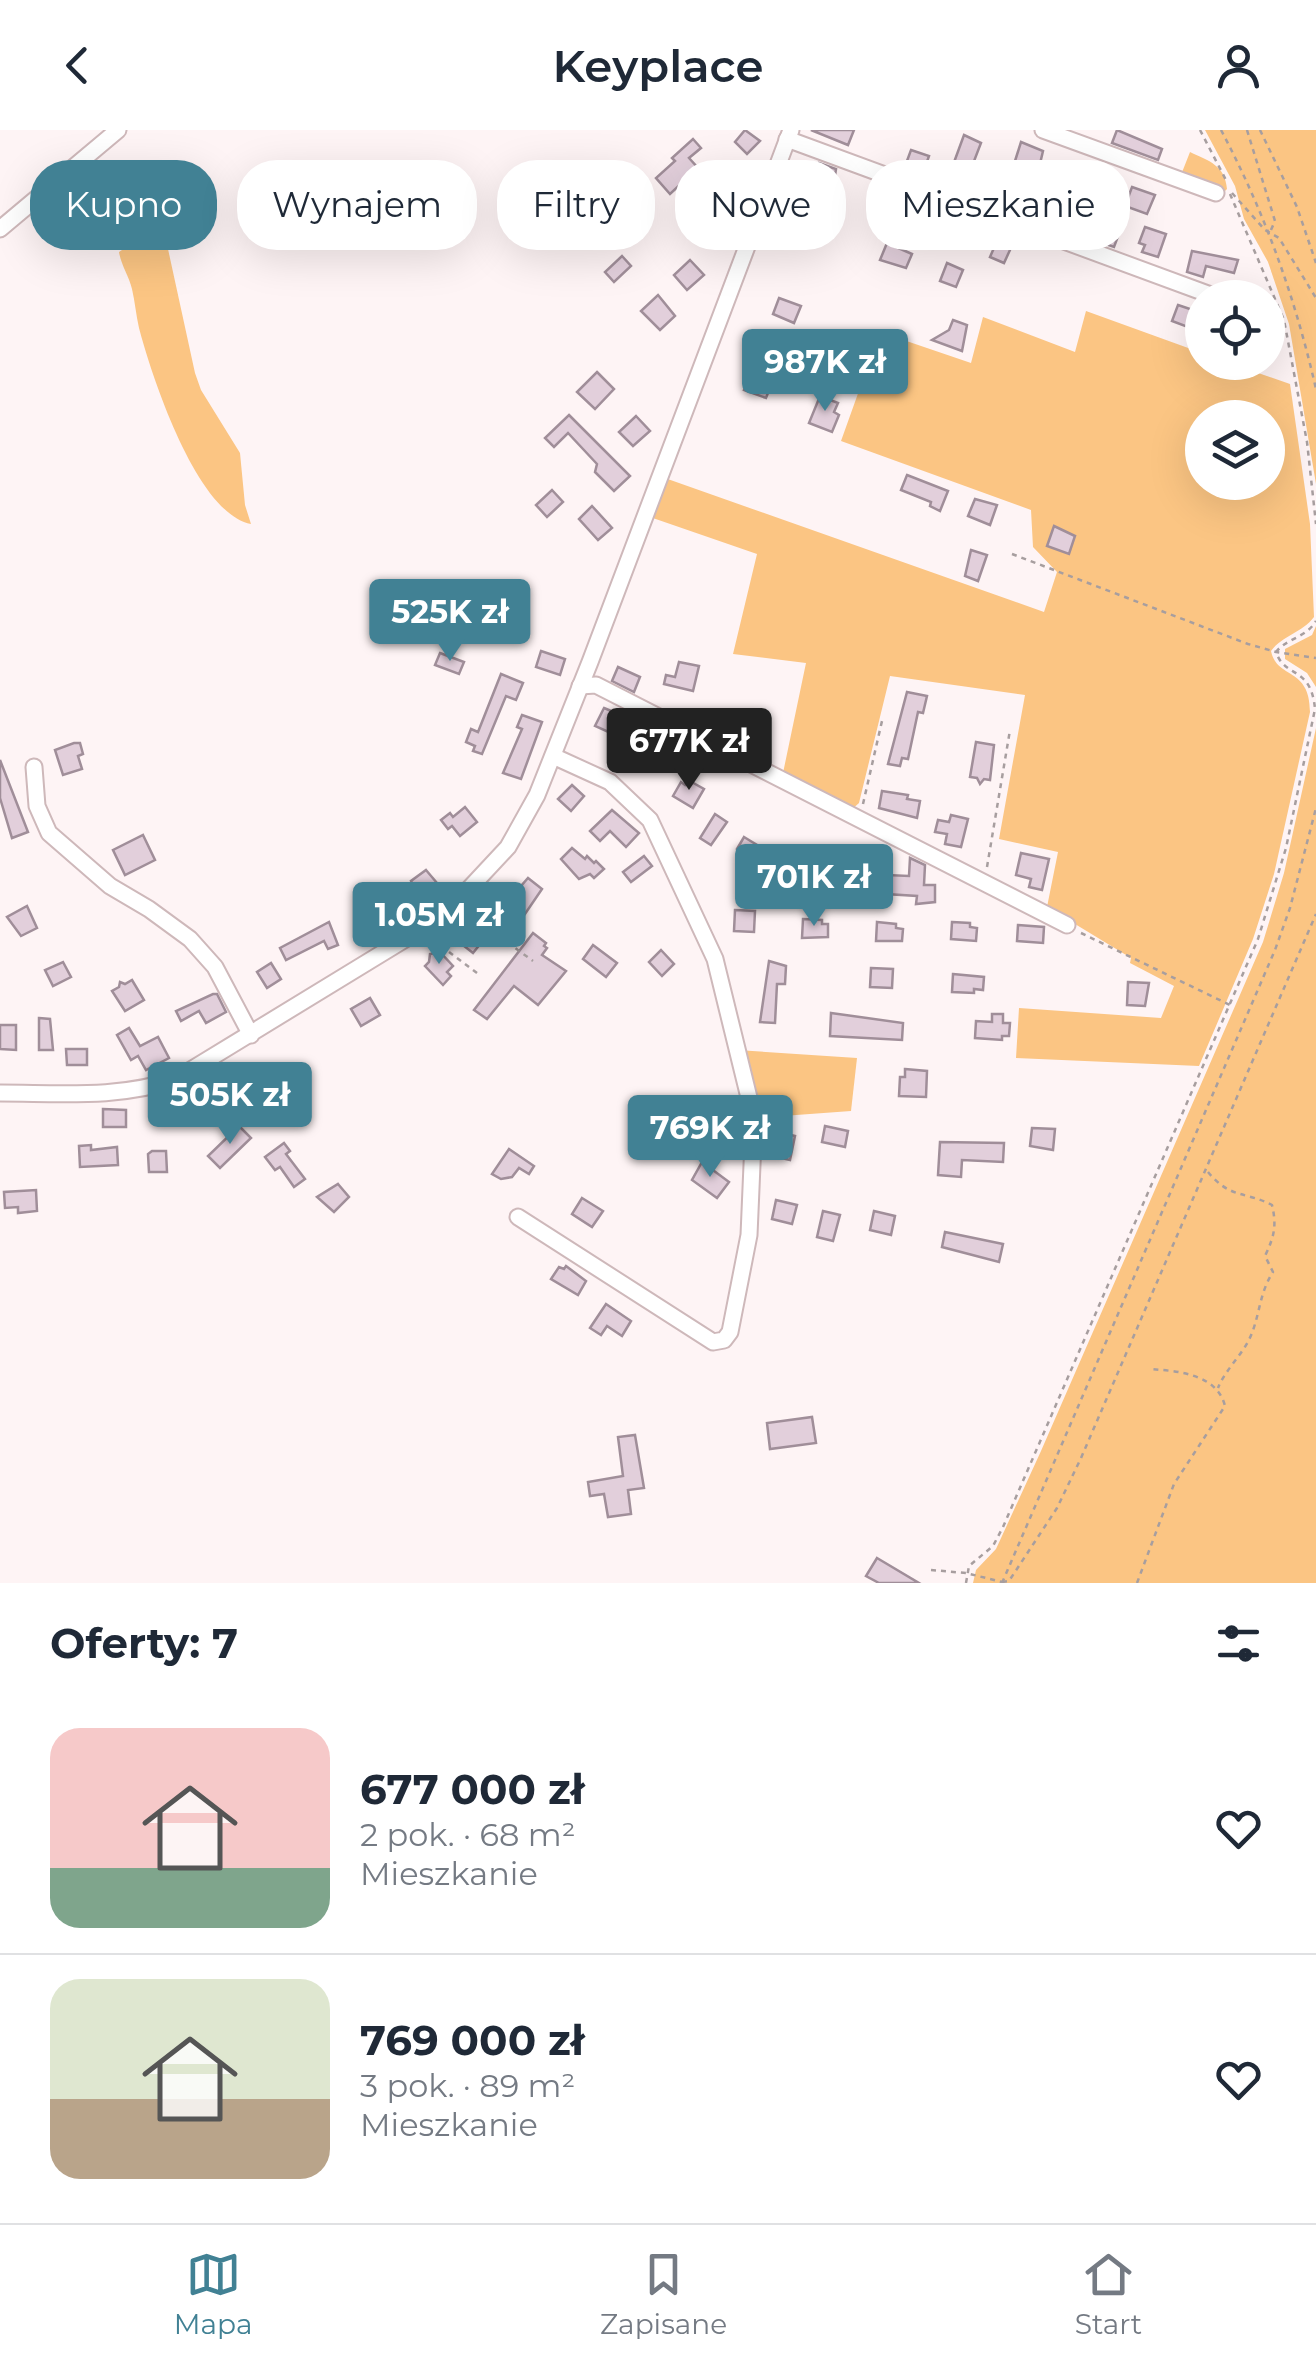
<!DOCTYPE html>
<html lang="pl">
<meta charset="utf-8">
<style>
body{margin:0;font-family:Montserrat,sans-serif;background:#f2f2f3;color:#1f2937;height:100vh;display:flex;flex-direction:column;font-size:38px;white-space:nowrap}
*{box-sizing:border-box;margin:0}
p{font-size:32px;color:#747a83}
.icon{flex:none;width:55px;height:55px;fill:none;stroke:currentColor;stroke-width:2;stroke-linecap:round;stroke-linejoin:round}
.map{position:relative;height:1453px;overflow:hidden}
.details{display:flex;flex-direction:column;background:#fff;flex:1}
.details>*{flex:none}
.hud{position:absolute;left:30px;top:30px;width:1258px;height:90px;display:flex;gap:20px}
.fabs{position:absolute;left:1185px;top:150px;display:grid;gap:20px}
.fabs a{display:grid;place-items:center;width:100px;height:100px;border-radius:50%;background:#fff;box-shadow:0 10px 40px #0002;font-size:50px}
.price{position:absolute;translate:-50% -85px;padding:0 22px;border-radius:10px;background:#418194;color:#fff;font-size:32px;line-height:65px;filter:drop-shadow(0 2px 5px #0008)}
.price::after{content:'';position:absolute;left:50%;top:60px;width:30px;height:22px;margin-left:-15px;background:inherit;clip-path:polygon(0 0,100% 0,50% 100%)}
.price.active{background:#222;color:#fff}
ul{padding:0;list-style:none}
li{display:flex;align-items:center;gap:30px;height:250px;padding:0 50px}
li+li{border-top:2px solid #e0e1e3}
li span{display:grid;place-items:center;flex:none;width:280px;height:200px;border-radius:30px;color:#555}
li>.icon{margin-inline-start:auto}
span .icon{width:120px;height:120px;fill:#fffc;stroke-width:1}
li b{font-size:42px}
h2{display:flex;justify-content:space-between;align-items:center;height:120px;padding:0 50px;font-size:42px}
.pill{padding:0 35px;border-radius:40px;background:#fff;box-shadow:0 10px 40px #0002;font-size:35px;line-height:90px}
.pill.active{background:#418194;color:#fff}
header{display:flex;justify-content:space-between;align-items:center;height:130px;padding:0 50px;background:#fff;font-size:45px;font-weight:600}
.menu{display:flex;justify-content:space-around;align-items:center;height:140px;border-top:2px solid #e0e1e3;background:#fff;font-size:28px;color:#747a83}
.menu a{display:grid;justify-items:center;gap:5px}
.menu .active{color:#418194}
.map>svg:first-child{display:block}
.green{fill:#fbc583;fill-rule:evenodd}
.building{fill:#e2cfdb;stroke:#a08e99;stroke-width:2.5}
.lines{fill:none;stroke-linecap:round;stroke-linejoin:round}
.minor-casing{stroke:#ceb8ba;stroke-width:19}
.path{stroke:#a79e9f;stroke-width:2.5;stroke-dasharray:5 5;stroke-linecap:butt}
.minor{stroke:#fff;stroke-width:15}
</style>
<header><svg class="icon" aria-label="back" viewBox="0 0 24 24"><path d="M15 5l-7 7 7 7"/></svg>Keyplace<svg class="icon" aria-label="person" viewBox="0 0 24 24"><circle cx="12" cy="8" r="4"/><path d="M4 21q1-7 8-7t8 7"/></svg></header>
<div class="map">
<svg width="1316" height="1453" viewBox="0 0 1316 1453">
<rect width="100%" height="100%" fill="#fef4f5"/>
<g class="green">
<path d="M1205,0H1316V354L1289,194L1268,132L1244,89L1235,56Z"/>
<path d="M1190,22C1209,31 1225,35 1227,59L1223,63L1179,50Z"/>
<path d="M128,116H165L168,119L195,243L201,260L240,323L245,375L251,394C197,384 152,247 139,198C136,185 135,172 132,159C129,146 121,135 119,122Z"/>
<path d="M1086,181L1202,223V232L1229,233L1290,254L1310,394L1314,487C1302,503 1283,505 1271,521C1277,550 1310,536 1310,582L1274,744L1253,809L1199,936L1016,928L1019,878L1161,888L1174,856L1130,833L1131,828L1047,777L1058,722L999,709L1025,565L890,546L859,673L850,681L783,643L806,533L733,524L757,424L647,386L662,347L1044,482L1057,442L1033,417L1031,380L841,311L880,202L971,233L983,187L1075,222ZM1202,288H1268V352H1202Z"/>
<path d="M1316,496V557L1307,543L1285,529V519L1312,505Z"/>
<path d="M1316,598V1453H973L976,1440L996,1419L1041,1321L1263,812L1284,743Z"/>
<path d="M737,920L857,928L851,981L754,988Z"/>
</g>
<g class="building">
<path d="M745,0L760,11L747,24L735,12Z"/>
<path d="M811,0H854L848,15Z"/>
<path d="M1117,0L1162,19L1158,30L1112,13Z"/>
<path d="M964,5L981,13L966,52L949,46Z"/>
<path d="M693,9L701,18L689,28L698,38L670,64L656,48L675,31L672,28Z"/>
<path d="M1021,12L1043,21L1039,38L1015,31Z"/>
<path d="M911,20L929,26L922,46L904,39Z"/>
<path d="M819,33L836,39L833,59L812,52Z"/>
<path d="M712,35L738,60L726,72L700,47Z"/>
<path d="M334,49L357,73L343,85L322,60Z"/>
<path d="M1132,57L1155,65L1147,84L1125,76Z"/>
<path d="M710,81L723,95L706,110L694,95Z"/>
<path d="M805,83L822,90L820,93L824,95L820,106L799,99Z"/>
<path d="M963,86L982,93L976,110L957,102Z"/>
<path d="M1100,93L1120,101L1114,117L1094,110Z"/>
<path d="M1145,97L1166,104L1158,127L1142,122L1145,115L1139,113Z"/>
<path d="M1001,102L1015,109L1004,133L990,127Z"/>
<path d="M887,113L912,124L906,138L880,130Z"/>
<path d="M1192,121L1238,130L1234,143L1206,136L1203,147L1187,142Z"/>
<path d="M622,126L631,136L614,152L605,142Z"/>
<path d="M690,130L704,145L687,160L674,145Z"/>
<path d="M947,133L963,140L956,157L940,151Z"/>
<path d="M658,165L675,186L660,200L641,181Z"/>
<path d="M779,168L801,176L794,193L773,184Z"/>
<path d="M1178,175L1199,182L1193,199L1172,191Z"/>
<path d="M953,190L967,195L962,221L932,210L949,200Z"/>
<path d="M777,209L797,216L790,234L786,232L777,255L769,252L776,229L770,227Z"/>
<path d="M597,242L614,259L595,279L577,262Z"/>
<path d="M750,245L772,253L766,268L744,260Z"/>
<path d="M820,266L838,273L834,282L839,285L832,302L809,293Z"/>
<path d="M569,285L630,346L614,361L595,342L597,334L568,303L554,317L545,308Z"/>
<path d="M636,286L650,301L633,316L619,302Z"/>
<path d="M907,345L948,361L940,381L930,376L931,372L901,360Z"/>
<path d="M552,360L563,372L547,387L536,375Z"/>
<path d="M975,369L997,375L990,395L968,386Z"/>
<path d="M592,376L612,398L598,410L579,389Z"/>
<path d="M1054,396L1075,406L1069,424L1047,416Z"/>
<path d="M971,420L987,425L978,451L965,446Z"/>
<path d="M541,521L565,529L560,545L536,537Z"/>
<path d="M440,523L464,532L459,544L435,535Z"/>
<path d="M679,532L699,536L693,561L664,554L666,545L675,547Z"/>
<path d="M618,537L640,547L634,562L612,551Z"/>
<path d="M501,544L523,553L516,570L506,566L482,624L473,621L475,616L466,612L471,599L478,602Z"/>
<path d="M907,562L927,566L923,583L918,582L908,629L902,628L900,636L888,634Z"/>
<path d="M604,578L621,585L613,604L595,596Z"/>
<path d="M522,585L542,592L521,649L503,643L522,599L517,597Z"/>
<path d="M976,612L994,615L990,650L984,649L980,654L977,648L970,647Z"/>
<path d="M74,613H80L83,624L78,626L82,639L63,645L55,620Z"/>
<path d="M0,630L28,702L12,708L0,668Z"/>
<path d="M688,650L704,659L693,678L673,666L681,652L685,655Z"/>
<path d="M572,655L584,666L571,681L558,669Z"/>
<path d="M882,661L908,665L907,669L920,671L917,688L879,678Z"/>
<path d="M465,677L477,692L460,706L452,696L448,699L441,690L450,683L453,687Z"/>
<path d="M612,680L639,703L626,717L610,701L600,711L590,701Z"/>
<path d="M715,684L727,692L711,715L700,708Z"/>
<path d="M951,685L968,689L961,717L945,714L947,704L935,702L938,690L949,692Z"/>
<path d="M143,705L155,730L125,745L113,720Z"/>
<path d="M744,707L762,718L761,740L747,739V726L737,719Z"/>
<path d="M572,718L585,729L587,726L594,733L596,731L604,739L594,748L590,744L579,749L561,729Z"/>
<path d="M1021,723L1049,729L1042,760L1029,757L1031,749L1016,745Z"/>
<path d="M861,724L877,725L876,746L860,743Z"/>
<path d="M644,726L652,736L631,752L623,742Z"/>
<path d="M910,728L925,735L924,755H935V772L916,774L917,766L886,764L887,745L909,746Z"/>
<path d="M426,740L437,753L419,767L411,751Z"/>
<path d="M528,748L542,759L525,784L508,771Z"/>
<path d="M392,764L401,780L383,790L374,775Z"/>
<path d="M27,776L37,798L21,806L7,787Z"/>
<path d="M735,780L755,781L754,802L734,801Z"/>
<path d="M803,789L822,790V794H828V807L802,808Z"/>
<path d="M329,792L338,815L328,819L324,811L286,830L280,818Z"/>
<path d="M877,792L896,794V798L903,799L902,811H876Z"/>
<path d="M952,792L970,793V797L977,798L976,811L951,809Z"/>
<path d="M1018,795L1044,797L1043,813L1017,811Z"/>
<path d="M470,797L485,808L473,823L459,812Z"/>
<path d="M533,803L546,813L544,816L547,818L542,825L566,841L538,875L514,856L487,889L474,880Z"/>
<path d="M593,815L617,833L606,847L583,829Z"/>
<path d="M661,820L674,834L662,846L649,832Z"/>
<path d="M440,822L453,836L447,842L451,846L443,855L425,836L429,832L430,824Z"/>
<path d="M769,831L786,836L785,854H777L775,893L760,892Z"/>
<path d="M63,832L71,847L53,856L45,840Z"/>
<path d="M271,833L281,849L267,858L257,842Z"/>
<path d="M871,838L893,839L892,858L870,857Z"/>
<path d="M953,844L984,847L983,860L974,859V863L952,862Z"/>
<path d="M132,850L144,870L125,881L112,861L119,857L120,852L125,854Z"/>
<path d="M1128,852L1149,853L1145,876L1127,875Z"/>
<path d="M213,864H217L226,882L206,893L199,881L181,891L176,881Z"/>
<path d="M370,868L380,885L361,896L351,879Z"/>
<path d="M831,883L903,893L902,910L830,906Z"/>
<path d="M992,884H1003V893H1010L1009,906H1002V910L975,908L976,891L992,892Z"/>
<path d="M39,888L50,889L53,920H39Z"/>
<path d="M0,895H16V920L0,919Z"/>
<path d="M129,898L140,916L158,907L169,928L146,940L138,926L131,930L117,905Z"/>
<path d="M66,919H87V935H67Z"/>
<path d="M905,939L927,941L926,967L899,966L900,947H905Z"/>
<path d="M218,946L229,963L189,992L187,989L183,992L171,974Z"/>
<path d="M103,979L126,980V997H103Z"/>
<path d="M239,996L251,1008L220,1038L208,1026Z"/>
<path d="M825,996L848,1001L845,1017L822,1012Z"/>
<path d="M1032,998L1055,999L1053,1020L1030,1016Z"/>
<path d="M778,1002L795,1006L790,1030L773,1026Z"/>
<path d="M940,1012L1004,1013L1003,1032L962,1030L961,1047L938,1045Z"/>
<path d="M284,1013L290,1021L286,1024L305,1049L294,1057L280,1037L275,1040L265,1027Z"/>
<path d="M91,1015V1020L117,1017L118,1035L80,1037L79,1016Z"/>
<path d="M509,1019L534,1036L529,1044L519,1038L512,1047L501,1049L492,1044Z"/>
<path d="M152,1021H166L167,1042H149L148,1024Z"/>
<path d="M702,1032L729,1052L717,1068L692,1050Z"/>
<path d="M338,1054L349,1067L334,1082L317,1067Z"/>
<path d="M36,1060L37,1081L18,1083V1077L5,1078L4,1062Z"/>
<path d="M582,1068L603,1081L592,1097L572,1084Z"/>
<path d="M776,1070L797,1075L792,1094L772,1089Z"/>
<path d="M823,1081L840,1085L833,1111L817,1107Z"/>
<path d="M874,1081L895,1086L891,1105L870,1100Z"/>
<path d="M945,1102L1003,1114L999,1132L942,1117Z"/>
<path d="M566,1136L586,1151L578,1165L551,1149L559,1137L564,1139Z"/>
<path d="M606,1174L631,1191L622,1206L607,1196L601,1205L590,1198Z"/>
<path d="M812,1287L816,1313L770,1319L767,1293Z"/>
<path d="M635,1305L644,1358L628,1360L631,1384L608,1387L604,1364L590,1366L588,1352L623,1346L618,1307Z"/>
<path d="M877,1428L919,1453H879L866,1446Z"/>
</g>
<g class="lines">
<defs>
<g id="minor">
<path d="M1043,0L1216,63"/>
<path d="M787,9L1216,167"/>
<path d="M0,99L118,0"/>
<path d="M580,556L596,555L1067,795"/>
<path d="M34,637L37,676L49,703L110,756L149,779L190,809L215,837L251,905"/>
<path d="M0,963C59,963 120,969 176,949L425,797L466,762L508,717L537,665L590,532L791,0"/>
<path d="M518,1087L713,1212L724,1210L730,1202L749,1105L754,988L715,829L650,690L610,652L553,626"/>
</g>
</defs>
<use href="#minor" class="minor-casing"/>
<g class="path">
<path d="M1200,0L1227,52"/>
<path d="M1221,0C1265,83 1295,167 1316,259"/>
<path d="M1247,0L1275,91L1270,102"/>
<path d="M1260,0L1297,77L1316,133"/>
<path d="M1232,63L1265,100L1279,108L1316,168"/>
<path d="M1230,64L1284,190L1307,312L1316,394"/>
<path d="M1268,185L1280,189"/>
<path d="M1012,424L1248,514L1276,522L1316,528"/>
<path d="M863,674L882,591"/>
<path d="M987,737L1010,600"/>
<path d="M467,783L533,831"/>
<path d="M1081,803L1230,875"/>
<path d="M433,810L477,843"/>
<path d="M1208,1042C1230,1069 1245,1061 1272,1075C1277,1096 1274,1107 1265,1126L1273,1142C1260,1162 1260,1182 1252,1203C1244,1224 1226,1238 1218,1258"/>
<path d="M931,1440L966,1443L1002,1452"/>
<path d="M1002,1452L1009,1451L1057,1378L1081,1328L1316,784"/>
<path d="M966,1453L969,1436L993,1416L1003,1397L1258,809L1286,718L1315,579C1311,535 1285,549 1276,522C1287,508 1306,508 1316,491"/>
<path d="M1002,1453L1275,820L1290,778L1316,678"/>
<path d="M1137,1453L1174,1354L1225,1276C1217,1244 1178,1241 1150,1239"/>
</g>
<use href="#minor" class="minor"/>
</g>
</svg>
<div class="fabs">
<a><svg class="icon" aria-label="locate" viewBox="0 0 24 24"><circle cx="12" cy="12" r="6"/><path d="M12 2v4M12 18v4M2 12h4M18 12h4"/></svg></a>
<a><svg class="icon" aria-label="layers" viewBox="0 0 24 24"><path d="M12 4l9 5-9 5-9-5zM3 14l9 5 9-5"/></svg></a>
</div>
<b class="price" style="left:825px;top:284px">987K zł</b>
<b class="price" style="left:450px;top:534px">525K zł</b>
<b class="price active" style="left:689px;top:663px">677K zł</b>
<b class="price" style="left:814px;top:799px">701K zł</b>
<b class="price" style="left:439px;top:837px">1.05M zł</b>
<b class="price" style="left:230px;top:1017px">505K zł</b>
<b class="price" style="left:710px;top:1050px">769K zł</b>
<div class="hud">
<a class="pill active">Kupno</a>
<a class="pill">Wynajem</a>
<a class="pill">Filtry</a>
<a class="pill">Nowe</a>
<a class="pill">Mieszkanie</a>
</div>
</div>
<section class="details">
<h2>Oferty: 7<svg class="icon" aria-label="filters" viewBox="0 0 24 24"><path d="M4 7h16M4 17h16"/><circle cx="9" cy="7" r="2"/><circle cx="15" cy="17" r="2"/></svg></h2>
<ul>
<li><span style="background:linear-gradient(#f6c9c9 70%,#7fa58c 0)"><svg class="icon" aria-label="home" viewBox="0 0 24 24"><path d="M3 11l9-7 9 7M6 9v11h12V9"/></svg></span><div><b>677 000 zł</b><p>2 pok. · 68 m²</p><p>Mieszkanie</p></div><svg class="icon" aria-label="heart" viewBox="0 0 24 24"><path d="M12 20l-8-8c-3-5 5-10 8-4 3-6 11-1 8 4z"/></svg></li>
<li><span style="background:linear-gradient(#dfe7d0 60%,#b9a48a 0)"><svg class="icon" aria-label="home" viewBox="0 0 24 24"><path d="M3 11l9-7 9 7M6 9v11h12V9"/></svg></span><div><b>769 000 zł</b><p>3 pok. · 89 m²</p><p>Mieszkanie</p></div><svg class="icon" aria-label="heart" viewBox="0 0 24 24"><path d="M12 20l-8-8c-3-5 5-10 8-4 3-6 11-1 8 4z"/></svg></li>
</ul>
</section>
<nav class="menu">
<a class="active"><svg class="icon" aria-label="map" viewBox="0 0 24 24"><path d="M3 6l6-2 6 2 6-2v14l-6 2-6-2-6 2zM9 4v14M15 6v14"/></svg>Mapa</a>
<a><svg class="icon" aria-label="saved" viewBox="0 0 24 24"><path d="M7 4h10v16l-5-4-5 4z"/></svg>Zapisane</a>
<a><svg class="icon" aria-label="home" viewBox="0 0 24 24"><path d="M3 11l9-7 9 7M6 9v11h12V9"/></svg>Start</a>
</nav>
